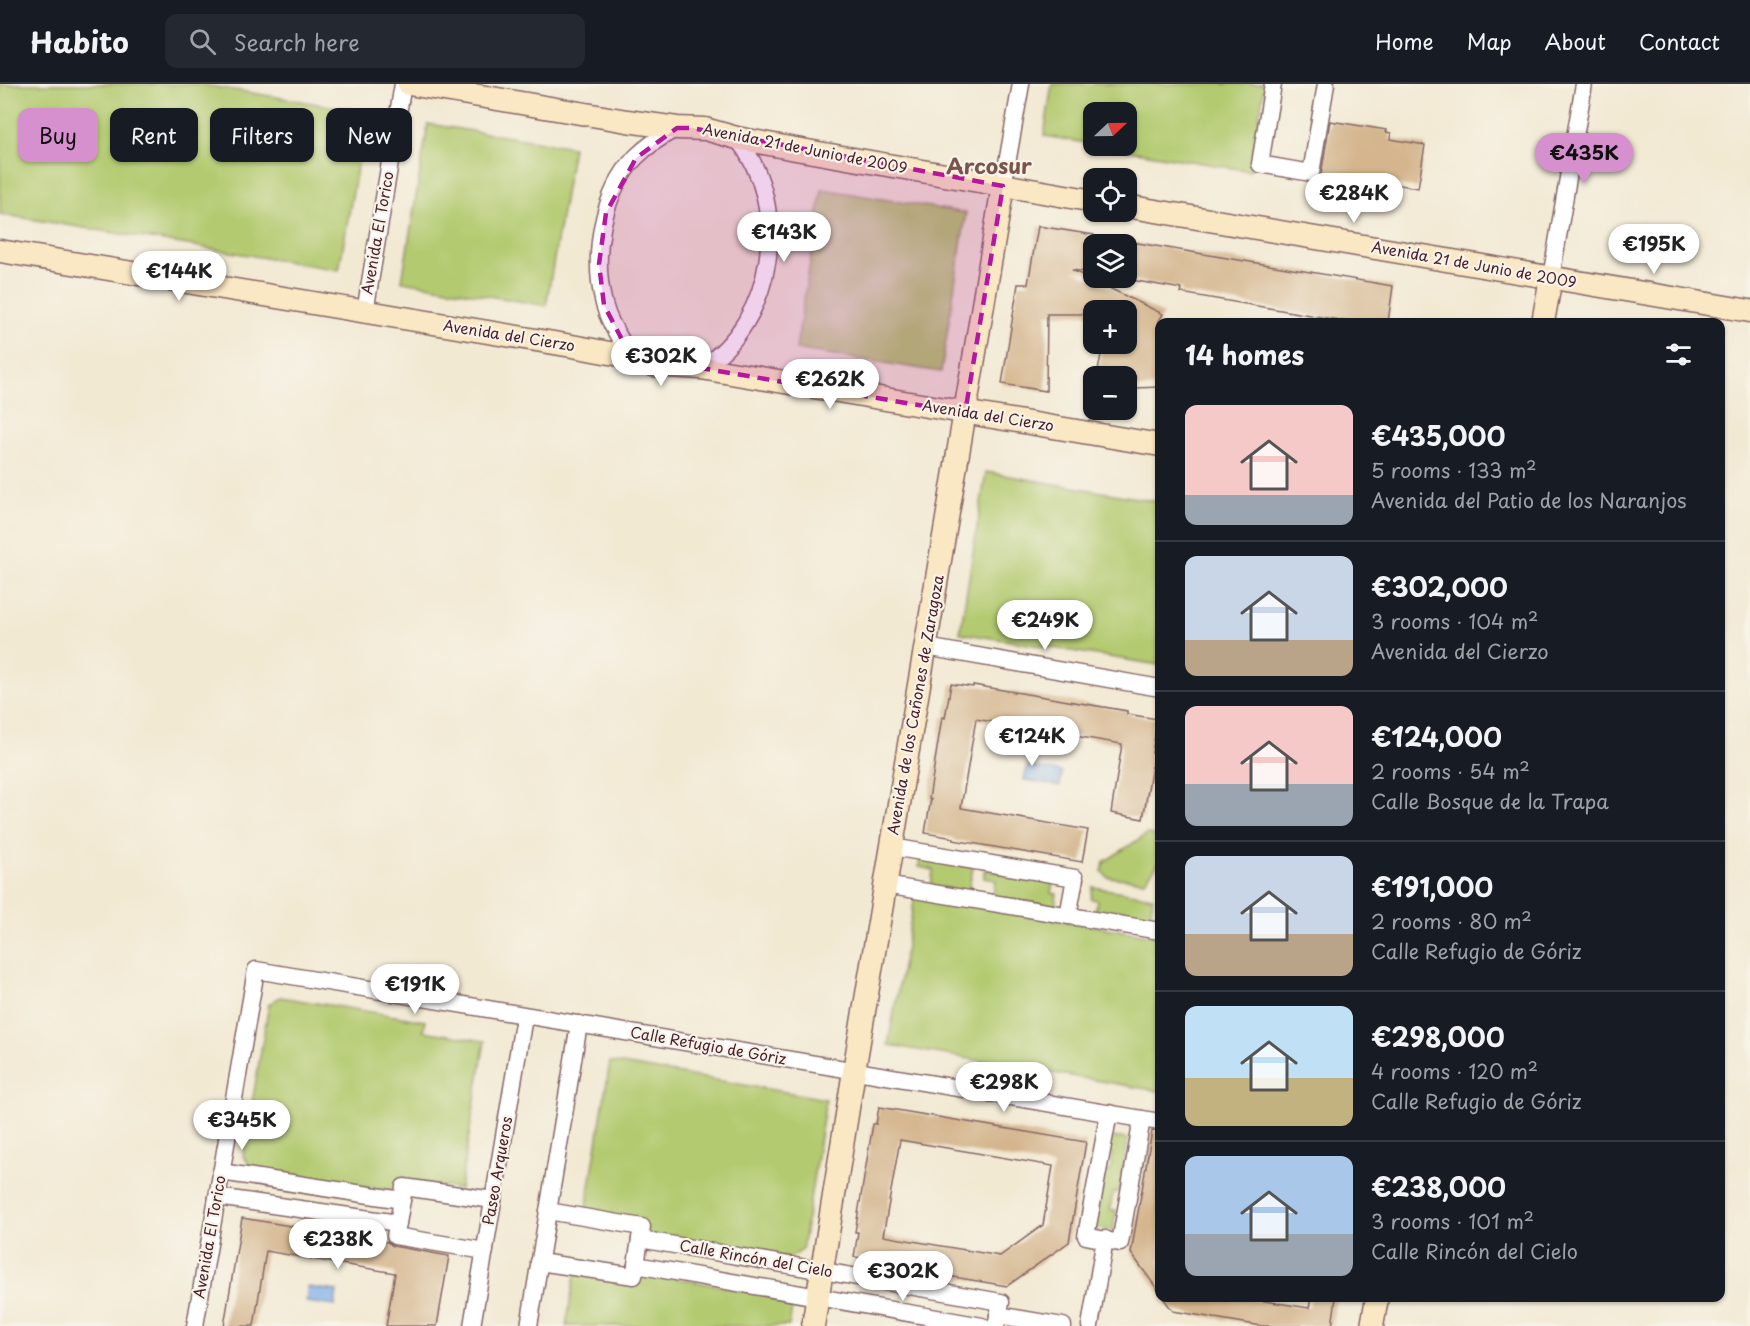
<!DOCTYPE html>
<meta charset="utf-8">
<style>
body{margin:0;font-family:"Playpen Sans",sans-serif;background:#242831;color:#f1f3f6;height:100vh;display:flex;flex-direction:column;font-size:22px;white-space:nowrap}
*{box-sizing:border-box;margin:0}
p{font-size:20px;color:#9ea1a6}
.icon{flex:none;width:33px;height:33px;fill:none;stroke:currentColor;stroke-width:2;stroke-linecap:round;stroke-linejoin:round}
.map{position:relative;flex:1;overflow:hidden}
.side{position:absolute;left:1155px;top:234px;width:570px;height:984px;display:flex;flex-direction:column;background:#171b24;border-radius:12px;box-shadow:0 2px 4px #0004}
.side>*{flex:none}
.top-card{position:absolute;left:18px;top:24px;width:570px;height:54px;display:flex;gap:12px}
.needle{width:39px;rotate:68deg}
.fabs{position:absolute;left:1083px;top:18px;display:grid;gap:12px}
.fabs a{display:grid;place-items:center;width:54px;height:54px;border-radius:12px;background:#171b24;box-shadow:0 2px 4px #0004;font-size:30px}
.price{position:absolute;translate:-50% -51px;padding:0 14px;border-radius:21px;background:#fff;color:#222;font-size:20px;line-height:39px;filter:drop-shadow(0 2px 3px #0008)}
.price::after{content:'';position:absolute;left:50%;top:36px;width:18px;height:14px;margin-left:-9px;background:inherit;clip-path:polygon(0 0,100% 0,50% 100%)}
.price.selected{background:#d690ce;color:#111}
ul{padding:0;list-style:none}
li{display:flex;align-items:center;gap:18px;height:150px;padding:0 30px}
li+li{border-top:2px solid #363941}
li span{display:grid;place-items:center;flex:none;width:168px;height:120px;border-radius:12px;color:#555}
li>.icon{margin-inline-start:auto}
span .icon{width:72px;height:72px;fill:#fffc;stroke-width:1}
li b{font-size:26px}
h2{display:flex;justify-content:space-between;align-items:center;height:72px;padding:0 30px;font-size:26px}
.pill{padding:0 21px;border-radius:12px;background:#171b24;box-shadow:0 2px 4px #0004;font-size:21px;line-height:54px}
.pill.selected{background:#d690ce;color:#111}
header{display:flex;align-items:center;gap:36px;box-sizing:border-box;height:84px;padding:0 30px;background:#171b24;border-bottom:2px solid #363941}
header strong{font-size:28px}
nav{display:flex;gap:33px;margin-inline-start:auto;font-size:21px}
.search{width:420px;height:54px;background:#242831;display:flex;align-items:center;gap:15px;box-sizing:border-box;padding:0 21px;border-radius:12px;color:#9ea1a6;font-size:22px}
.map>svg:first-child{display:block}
.green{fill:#b3ca6f;stroke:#7e744d;stroke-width:1.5}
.water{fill:#7eafe9;stroke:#64678a;stroke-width:1.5}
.building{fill:#d4b58d;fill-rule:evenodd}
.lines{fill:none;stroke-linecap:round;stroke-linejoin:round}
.street-casing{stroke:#856666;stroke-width:19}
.secondary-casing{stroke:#856666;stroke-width:25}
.street{stroke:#fff;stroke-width:16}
.secondary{stroke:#fae7c3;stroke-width:22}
.marked{fill:#b5179e;fill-opacity:0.2;stroke:#b5179e;stroke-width:4.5;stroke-dasharray:12 8;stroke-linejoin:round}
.labels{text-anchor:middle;stroke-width:4.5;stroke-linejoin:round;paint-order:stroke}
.street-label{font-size:15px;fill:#4a1f2b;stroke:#f7f3e8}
.district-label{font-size:21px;font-weight:bold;fill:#7a544d;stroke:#f7f3e8}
</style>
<header>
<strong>Habito</strong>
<div class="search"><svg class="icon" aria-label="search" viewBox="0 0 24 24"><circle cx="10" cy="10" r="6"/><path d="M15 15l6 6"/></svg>Search here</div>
<nav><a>Home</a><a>Map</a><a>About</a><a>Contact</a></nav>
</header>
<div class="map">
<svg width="1750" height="1242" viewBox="0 0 1750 1242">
<rect width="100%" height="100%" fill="#f7f3e8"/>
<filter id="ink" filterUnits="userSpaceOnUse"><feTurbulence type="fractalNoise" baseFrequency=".0167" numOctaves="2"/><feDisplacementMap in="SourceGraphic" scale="12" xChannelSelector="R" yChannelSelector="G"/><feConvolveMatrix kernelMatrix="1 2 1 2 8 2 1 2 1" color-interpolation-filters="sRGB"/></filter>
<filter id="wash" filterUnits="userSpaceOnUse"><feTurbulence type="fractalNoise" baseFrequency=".008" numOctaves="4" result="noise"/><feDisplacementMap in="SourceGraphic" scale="24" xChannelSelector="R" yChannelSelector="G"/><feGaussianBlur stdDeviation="1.35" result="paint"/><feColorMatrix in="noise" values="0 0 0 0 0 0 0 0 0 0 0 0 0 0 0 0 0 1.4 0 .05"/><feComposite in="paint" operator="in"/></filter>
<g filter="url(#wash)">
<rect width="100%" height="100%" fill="#f2e9d3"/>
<g class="green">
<path d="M0,0H198L367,28L339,186L0,130Z"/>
<path d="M1052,0H1265L1250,87L1100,62H1126V28H1094L1093,60L1044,52Z"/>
<path d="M428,40L573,63L546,222L402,197Z"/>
<path d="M822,105L966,129L941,288L796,265Z"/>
<path d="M986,388L1159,418V581L960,549Z"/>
<path d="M1147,750L1159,752V779L1145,797L1107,793L1102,787L1104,778Z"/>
<path d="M920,775L973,783L968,808L931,802L933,786L919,783Z"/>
<path d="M984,786L1053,798L1051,809L1057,810L1055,824L993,813L996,796L984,794Z"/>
<path d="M1093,803L1153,813L1149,838L1095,829L1097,816L1091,815Z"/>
<path d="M915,812L1159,853V1007L888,961Z"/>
<path d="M280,913L426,937L423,947L485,957L460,1105L399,1096L396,1108L252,1084L243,1072L269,920Z"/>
<path d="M610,978L826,1015L802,1166L789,1175L646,1151L586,1127Z"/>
<path d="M1110,1053L1128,1055L1119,1108H1113L1110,1126L1116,1127L1113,1147L1095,1144L1104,1087L1110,1088L1113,1070L1108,1068Z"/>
<path d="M640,1188L783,1213L792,1224L789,1242H566L575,1190L637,1200Z"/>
</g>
<g class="water">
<path d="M1027,682L1062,688L1060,702L1024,696Z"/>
<path d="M308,1203L337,1207L335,1222L306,1218Z"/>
</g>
<g id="blocks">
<g class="building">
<path d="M1330,37L1387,46L1386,48L1391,49L1390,55L1425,61L1418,104L1364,95L1362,106L1316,98L1321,91Z"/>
<path d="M1038,142L1094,151V189L1072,186L1163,230L1159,237L1160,303L1135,304V292H1097L1103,260H1126V226H1094V230H1047L1046,307L1002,300L1018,200H1028Z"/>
<path d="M1126,157L1393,202L1388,238H1351L1181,209L1182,205L1126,195Z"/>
<path d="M951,600L973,603V601L1127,627V630L1158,635L1152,669L1154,670L1143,735L1111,729L1122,660L976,635L961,724L1088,746L1082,778L953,756L954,754L925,749L931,715H929L942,633L945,634Z"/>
<path d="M879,1023L1086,1058L1069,1158L1007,1202L870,1179L871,1175L854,1173L858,1148H855L873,1040H876ZM900,1056L1053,1082L1043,1141L1000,1172L883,1152Z"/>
<path d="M1152,1047L1160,1048V1209L1131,1169Z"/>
<path d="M242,1134L387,1158L393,1162L449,1172L437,1242H386L395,1189L266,1167L254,1242H224Z"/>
<path d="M1163,1214H1246L1309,1224L1311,1214H1336L1332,1242H1262L1173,1227Z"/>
</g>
</g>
</g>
<g filter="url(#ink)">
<use href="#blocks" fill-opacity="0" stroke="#856666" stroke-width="1.5"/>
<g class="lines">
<defs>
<g id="street">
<path d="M1273,0L1260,80L1311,89L1326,0"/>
<path d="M1003,102L1021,0"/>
<path d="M1551,194L1584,0"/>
<path d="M365,228L403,0"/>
<path d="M631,273C621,255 609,240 604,220C592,172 601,110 636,73C648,61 662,52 677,44"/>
<path d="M701,284C776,237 791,122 737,54"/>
<path d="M926,563L1160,604"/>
<path d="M892,763L1075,794L1068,832"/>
<path d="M885,801L1160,847"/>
<path d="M1109,1029L1086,1152L1120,1159L1142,1035"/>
<path d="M217,1113L398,1139L402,1116L221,1088"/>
<path d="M402,1116L404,1103L493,1116"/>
<path d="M548,1127L642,1143L640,1155"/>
<path d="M398,1139L395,1152L485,1167"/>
<path d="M539,1178L634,1192L636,1181"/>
<path d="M998,1231L1063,1242"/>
<path d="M195,1242L256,886L1160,1038"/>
<path d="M472,1242L524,933"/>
<path d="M529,1242L579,940"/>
<path d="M982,1242L636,1181L640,1155L1001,1218L996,1242"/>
<path d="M1090,1242L1105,1155"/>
</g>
<g id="secondary">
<path d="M409,0L627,37L677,44L705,45L737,54L790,64L1094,117"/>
<path d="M1126,122L1750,227"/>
<path d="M0,167L572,262L631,273L653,281L701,284L1160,361"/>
<path d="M1543,238L1551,194"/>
<path d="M813,1242L854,987L1003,102"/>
<path d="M1372,1242L1377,1214"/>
</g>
</defs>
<use href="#street" class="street-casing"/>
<use href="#secondary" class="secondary-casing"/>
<use href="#street" class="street"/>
<use href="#secondary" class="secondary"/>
</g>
</g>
<path class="marked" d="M677,44H692L1003,102L965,329L701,284L653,281L631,273L604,221L599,180L606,129L636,74Z"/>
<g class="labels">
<g class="street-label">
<text transform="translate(805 65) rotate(11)" y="5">Avenida 21 de Junio de 2009</text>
<text transform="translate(378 149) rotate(-80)" y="5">Avenida El Torico</text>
<text transform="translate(1474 181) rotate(10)" y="5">Avenida 21 de Junio de 2009</text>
<text transform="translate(509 252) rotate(9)" y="5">Avenida del Cierzo</text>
<text transform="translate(988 332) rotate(9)" y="5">Avenida del Cierzo</text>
<text transform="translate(916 621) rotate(-80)" y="5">Avenida de los Cañones de Zaragoza</text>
<text transform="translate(708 962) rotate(10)" y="5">Calle Refugio de Góriz</text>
<text transform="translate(498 1087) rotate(-80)" y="5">Paseo Arqueros</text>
<text transform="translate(210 1153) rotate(-80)" y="5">Avenida El Torico</text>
<text transform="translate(756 1175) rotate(10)" y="5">Calle Rincón del Cielo</text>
</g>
<g class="district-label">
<text x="989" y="90">Arcosur</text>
</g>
</g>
</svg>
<div class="fabs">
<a><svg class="needle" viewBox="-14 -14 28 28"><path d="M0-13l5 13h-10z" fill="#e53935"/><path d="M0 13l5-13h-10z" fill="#9ea1a6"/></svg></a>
<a><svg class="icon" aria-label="locate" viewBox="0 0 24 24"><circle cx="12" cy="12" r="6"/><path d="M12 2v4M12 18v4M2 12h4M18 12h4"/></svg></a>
<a><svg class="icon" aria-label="layers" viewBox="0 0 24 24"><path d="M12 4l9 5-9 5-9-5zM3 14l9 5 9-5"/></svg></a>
<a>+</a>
<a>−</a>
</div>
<b class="price selected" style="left:1584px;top:100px">€435K</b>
<b class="price" style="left:1354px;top:140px">€284K</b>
<b class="price" style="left:784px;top:179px">€143K</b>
<b class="price" style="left:1654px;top:191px">€195K</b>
<b class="price" style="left:179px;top:218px">€144K</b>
<b class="price" style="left:661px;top:303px">€302K</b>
<b class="price" style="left:830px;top:326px">€262K</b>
<b class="price" style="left:1045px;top:567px">€249K</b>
<b class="price" style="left:1032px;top:683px">€124K</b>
<b class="price" style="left:415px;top:931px">€191K</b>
<b class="price" style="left:1004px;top:1029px">€298K</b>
<b class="price" style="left:242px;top:1067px">€345K</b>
<b class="price" style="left:338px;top:1186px">€238K</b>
<b class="price" style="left:903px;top:1218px">€302K</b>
<div class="top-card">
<a class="pill selected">Buy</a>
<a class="pill">Rent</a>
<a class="pill">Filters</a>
<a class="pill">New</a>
</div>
<section class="side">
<h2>14 homes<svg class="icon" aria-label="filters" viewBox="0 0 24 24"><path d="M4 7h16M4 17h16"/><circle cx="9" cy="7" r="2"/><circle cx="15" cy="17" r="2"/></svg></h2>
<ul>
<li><span style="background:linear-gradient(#f6c9c9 75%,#9aa5b1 0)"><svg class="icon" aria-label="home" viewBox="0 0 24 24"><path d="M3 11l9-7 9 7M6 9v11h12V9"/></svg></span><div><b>€435,000</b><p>5 rooms · 133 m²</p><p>Avenida del Patio de los Naranjos</p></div></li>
<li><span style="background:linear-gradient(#c9d6e8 70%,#b9a48a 0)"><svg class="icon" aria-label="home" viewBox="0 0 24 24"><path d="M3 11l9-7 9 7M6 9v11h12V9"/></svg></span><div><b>€302,000</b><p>3 rooms · 104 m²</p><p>Avenida del Cierzo</p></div></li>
<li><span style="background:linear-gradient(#f6c9c9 65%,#9aa5b1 0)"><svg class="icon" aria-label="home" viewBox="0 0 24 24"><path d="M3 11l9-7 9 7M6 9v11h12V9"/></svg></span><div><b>€124,000</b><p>2 rooms · 54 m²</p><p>Calle Bosque de la Trapa</p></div></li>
<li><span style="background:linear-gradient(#c9d6e8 65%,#b9a48a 0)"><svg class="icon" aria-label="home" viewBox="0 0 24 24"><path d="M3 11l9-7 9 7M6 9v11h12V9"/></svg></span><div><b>€191,000</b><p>2 rooms · 80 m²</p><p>Calle Refugio de Góriz</p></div></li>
<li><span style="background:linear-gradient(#bfe0f5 60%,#c2b280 0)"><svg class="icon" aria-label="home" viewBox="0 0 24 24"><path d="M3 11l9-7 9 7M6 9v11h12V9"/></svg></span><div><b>€298,000</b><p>4 rooms · 120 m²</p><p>Calle Refugio de Góriz</p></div></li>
<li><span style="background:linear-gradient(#a9c7e8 65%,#9aa5b1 0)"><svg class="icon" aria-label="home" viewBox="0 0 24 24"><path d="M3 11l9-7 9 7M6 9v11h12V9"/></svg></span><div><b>€238,000</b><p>3 rooms · 101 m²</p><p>Calle Rincón del Cielo</p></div></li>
</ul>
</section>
</div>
